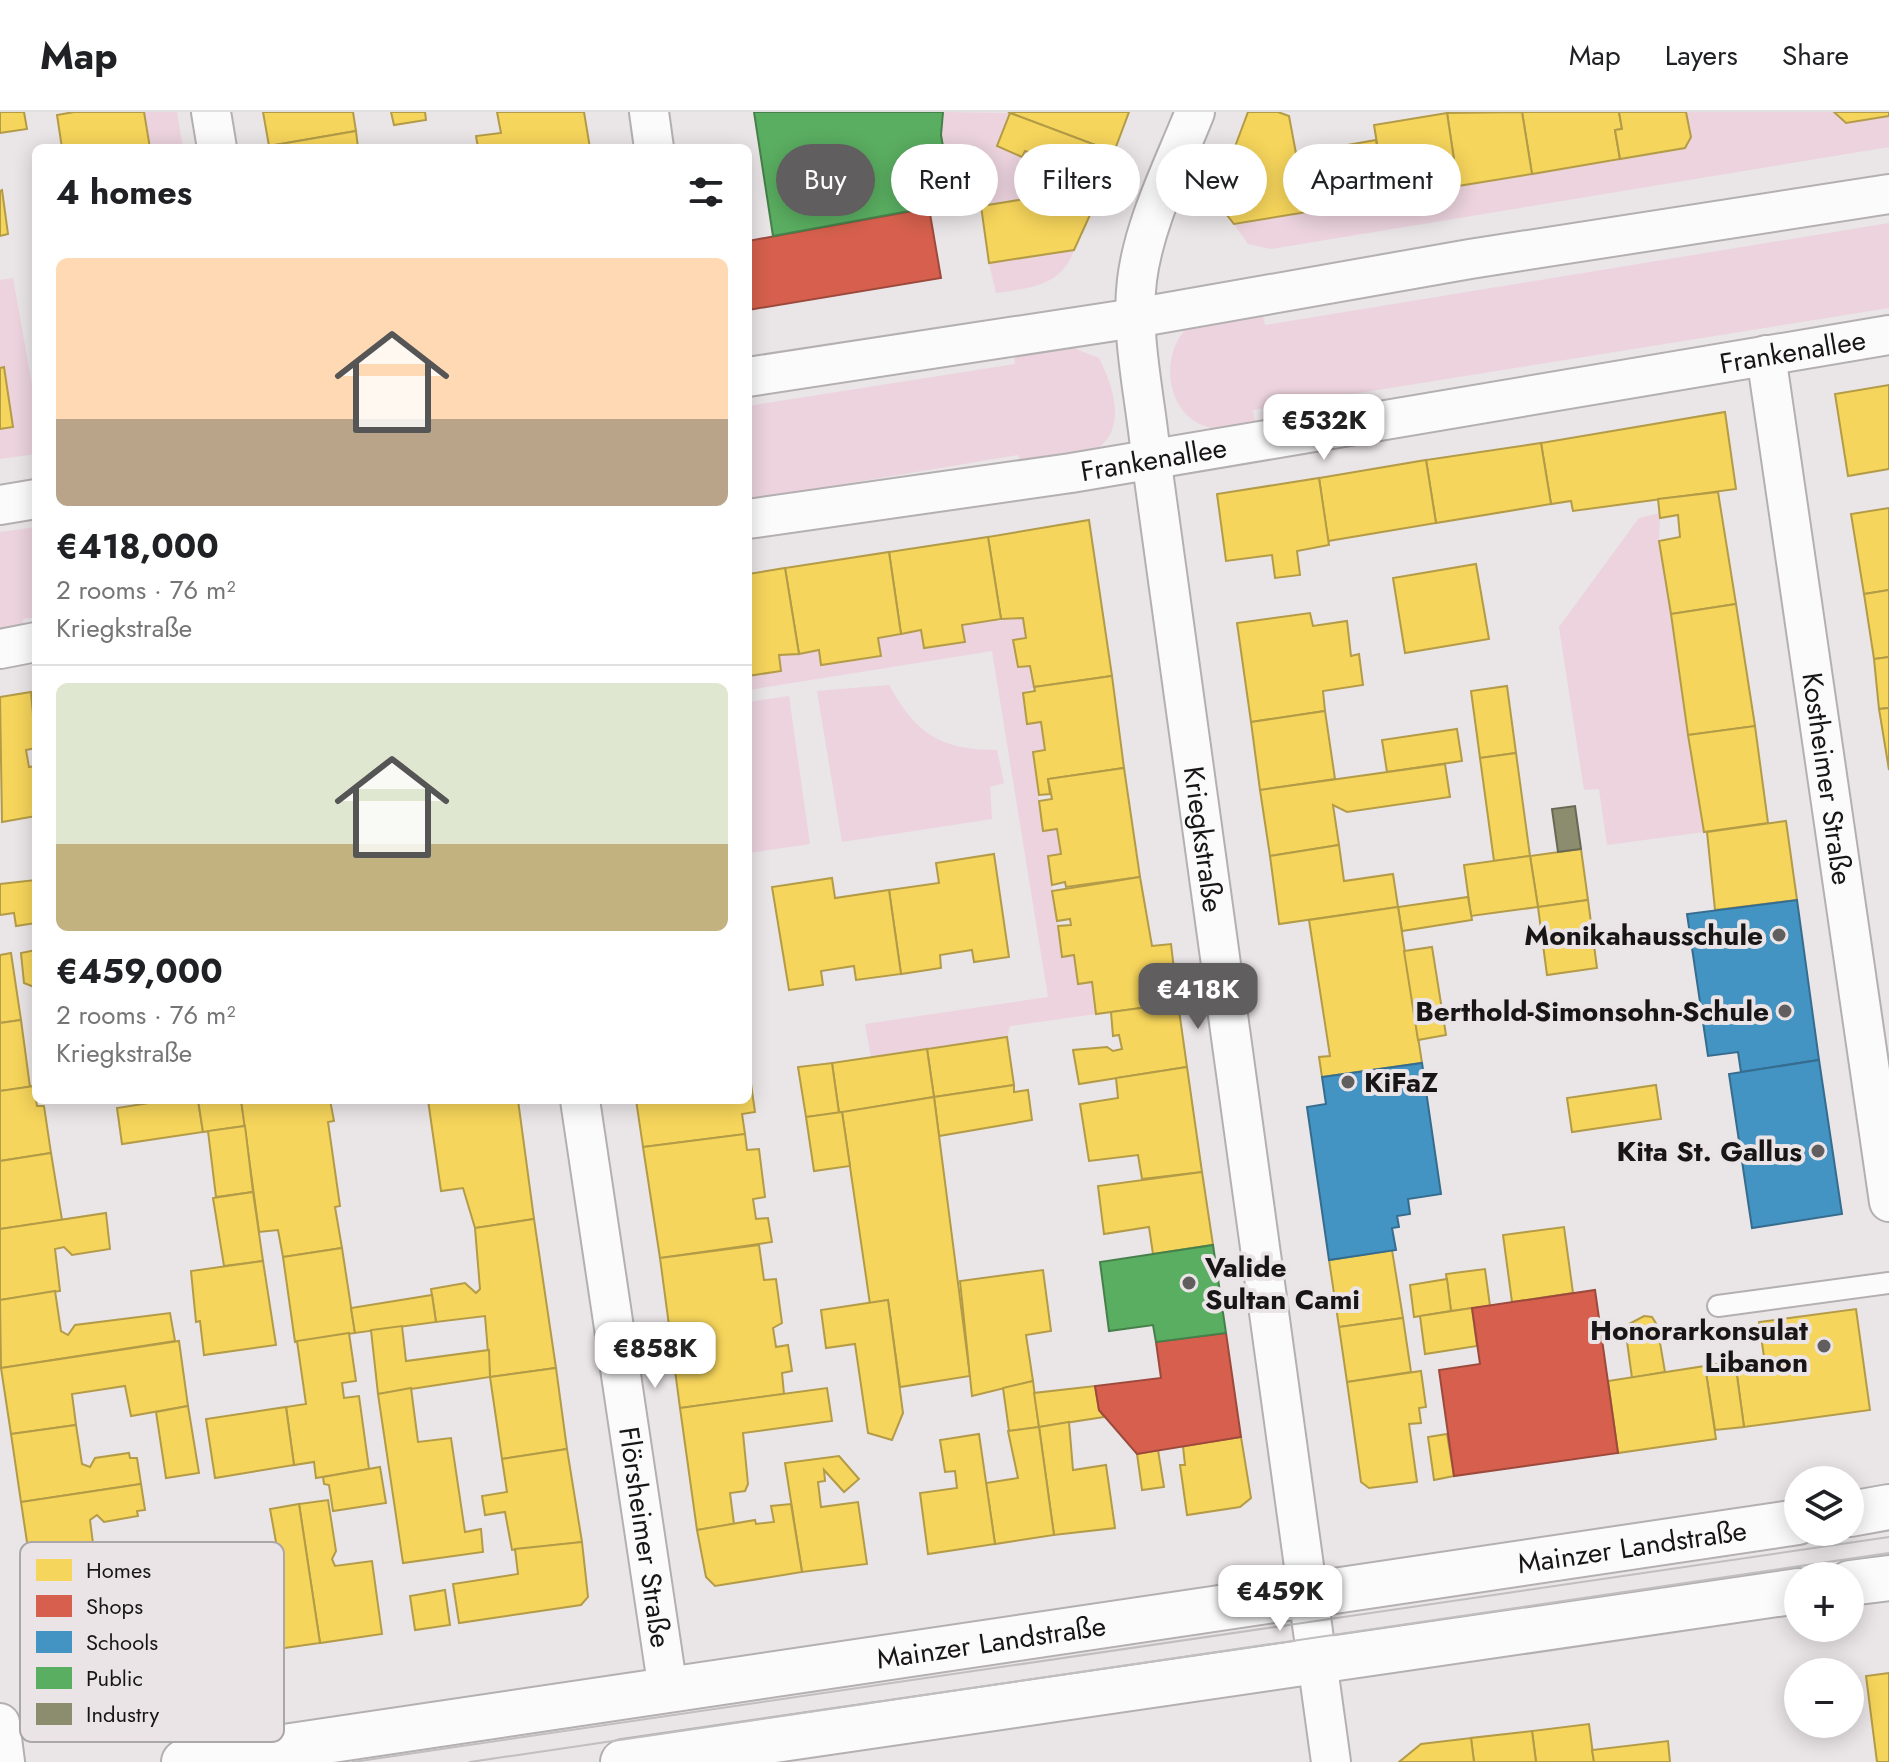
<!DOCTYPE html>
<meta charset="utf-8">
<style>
body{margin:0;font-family:Jost,sans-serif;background:#f2f2f2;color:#202124;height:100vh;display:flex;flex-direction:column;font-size:30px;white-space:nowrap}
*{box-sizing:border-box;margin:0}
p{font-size:26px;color:#757577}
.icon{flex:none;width:44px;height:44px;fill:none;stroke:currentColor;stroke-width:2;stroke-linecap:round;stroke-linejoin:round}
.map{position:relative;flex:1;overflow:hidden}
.details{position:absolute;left:32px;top:32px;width:720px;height:960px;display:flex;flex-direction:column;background:#fff;border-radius:12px;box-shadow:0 4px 20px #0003}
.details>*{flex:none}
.guide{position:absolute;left:776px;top:32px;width:760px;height:72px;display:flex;gap:16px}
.controls{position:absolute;left:1784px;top:1354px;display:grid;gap:16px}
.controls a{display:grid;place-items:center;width:80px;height:80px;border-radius:50%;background:#fff;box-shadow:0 4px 20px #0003;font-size:40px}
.price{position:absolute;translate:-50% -68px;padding:0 18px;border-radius:16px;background:#fff;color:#222;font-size:26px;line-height:52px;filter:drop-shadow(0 2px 4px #0008)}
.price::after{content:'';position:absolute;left:50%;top:48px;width:24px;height:18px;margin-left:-12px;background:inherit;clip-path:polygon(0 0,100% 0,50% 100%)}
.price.on{background:#615e5f;color:#fff}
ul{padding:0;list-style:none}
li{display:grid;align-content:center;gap:16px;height:424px;padding:0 24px}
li+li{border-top:2px solid #e0e0e0}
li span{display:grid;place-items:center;height:248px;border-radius:12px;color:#555}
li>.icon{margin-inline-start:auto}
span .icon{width:144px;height:144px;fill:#fffc;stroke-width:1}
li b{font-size:34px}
h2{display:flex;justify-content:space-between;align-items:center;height:96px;padding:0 24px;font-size:34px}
.pill{padding:0 28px;border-radius:36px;background:#fff;box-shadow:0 4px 20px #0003;font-size:28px;line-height:72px}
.pill.on{background:#615e5f;color:#fff}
header{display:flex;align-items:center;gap:48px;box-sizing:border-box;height:112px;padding:0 40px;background:#fff;border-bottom:2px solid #e0e0e0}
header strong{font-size:38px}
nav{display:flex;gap:44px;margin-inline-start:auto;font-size:28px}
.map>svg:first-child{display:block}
.green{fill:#ecd3de}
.homes{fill:#f6d55c;stroke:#b39b47;stroke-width:2}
.shops{fill:#d6604d;stroke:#9d4a3c;stroke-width:2}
.schools{fill:#4393c3;stroke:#366d8f;stroke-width:2}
.public{fill:#5aae61;stroke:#46804a;stroke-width:2}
.industry{fill:#8c8c6e;stroke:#696854;stroke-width:2}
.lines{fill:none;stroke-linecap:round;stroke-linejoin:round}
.lane-casing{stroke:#b4b0b2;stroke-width:24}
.street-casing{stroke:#b4b0b2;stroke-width:42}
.primary-casing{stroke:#b4b0b2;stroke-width:48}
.lane{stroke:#fcfbfb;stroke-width:20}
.street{stroke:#fcfbfb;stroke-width:38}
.primary{stroke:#fcfbfb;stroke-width:44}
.tram{stroke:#c0bebf;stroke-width:2}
.poi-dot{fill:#615e5f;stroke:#ebe4e7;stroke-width:3}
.labels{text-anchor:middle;stroke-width:8;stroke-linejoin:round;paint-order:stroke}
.street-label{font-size:28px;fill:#171516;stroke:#ebe4e7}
.poi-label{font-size:28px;font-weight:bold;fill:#171516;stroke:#ebe4e7;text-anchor:end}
.key{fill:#ebe4e7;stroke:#aba6a8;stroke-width:2}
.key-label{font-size:22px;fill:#171516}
</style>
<header>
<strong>Map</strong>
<nav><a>Map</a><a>Layers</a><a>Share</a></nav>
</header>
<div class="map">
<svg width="1889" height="1650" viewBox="0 0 1889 1650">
<rect width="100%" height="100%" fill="#eae5e7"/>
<g class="green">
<path d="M144,0H177L183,36H150Z"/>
<path d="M943,0L1010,1L998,34L1022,45L1025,39L1043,45L1025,87L983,94L977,63L948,67L941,23Z"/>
<path d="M1686,0H1834L1846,11L1889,4V35L1271,137L1248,132L1234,112L1685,37L1690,25Z"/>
<path d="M1889,111V196L1253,298L1256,314C1236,317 1215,321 1196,310C1160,288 1162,226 1200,206C1216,198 1244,199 1261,196L1265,213Z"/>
<path d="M1074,138C1062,174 1030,176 996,181L989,151Z"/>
<path d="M13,166L36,295V342L0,347V317L13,314L4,256H0V168Z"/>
<path d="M1063,232L1099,246C1117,282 1130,329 1079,346C1061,352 1041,353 1023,356L1018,343L748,388V294L1015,252L1013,237Z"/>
<path d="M1660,401L1659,429L1704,720L1607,733L1599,677L1584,678L1559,515L1639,406Z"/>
<path d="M36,415V505L23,507L24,522L0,526V420Z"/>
<path d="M1023,506L1026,526L1013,528L1018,555L1030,554L1034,575L1023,581L1041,610L1045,638L1033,640L1043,718L1057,717L1061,742L1048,744L1062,844L1074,843L1078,872L1092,870L1096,902L1010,914L1007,925L871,945L865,912L1048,885L992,539L748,578V564L781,559L779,543L819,538L822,553L880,544L878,526L921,518L924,536L964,530L962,513Z"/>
<path d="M889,573C916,622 940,638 997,638L1004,671L990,675L992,707L842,730L817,579Z"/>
<path d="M789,584L810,732L749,741L748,590Z"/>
</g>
<g class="homes">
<path d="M0,0H24L27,17L0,21Z"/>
<path d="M74,0H144L150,36H62L57,3Z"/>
<path d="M263,0H353L356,19L269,34Z"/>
<path d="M391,0H425L426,8L394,13Z"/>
<path d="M497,0H584L590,36H478L476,24L501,21Z"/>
<path d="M1008,0H1129L1114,40Z"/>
<path d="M1248,0H1278L1289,4L1307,100L1234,112L1215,88Z"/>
<path d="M1522,0H1619L1622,17L1615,18L1620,47L1532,62Z"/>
<path d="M1522,0L1532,62L1458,74L1447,1Z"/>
<path d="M1619,0H1686L1691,25L1685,36L1620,47L1615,18L1622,17Z"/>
<path d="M1834,0H1889V4L1846,11Z"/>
<path d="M1010,1L1114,40L1095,92L1034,69L1043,45L1025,39L1022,45L997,34Z"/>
<path d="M1447,1L1458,74L1386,87L1374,13Z"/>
<path d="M356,19L358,36L269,34Z"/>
<path d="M1376,28L1386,87L1307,100L1296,42Z"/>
<path d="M977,63L982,90L953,95L948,67Z"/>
<path d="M1034,69L1095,92L1074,138L989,151L981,94L1025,87Z"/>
<path d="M2,78L8,122L0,124V79Z"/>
<path d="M4,255L13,315L0,317V256Z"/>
<path d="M1889,273V357L1848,364L1835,282Z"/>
<path d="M1725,300L1736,377L1573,399L1571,389L1551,392L1541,331Z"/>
<path d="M1541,331L1551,392L1436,411L1426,348Z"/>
<path d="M1426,348L1436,411L1328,429L1319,366Z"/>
<path d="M1319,366L1329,433L1297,439L1300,463L1275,466L1272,443L1226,449L1217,382Z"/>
<path d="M1718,380L1736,492L1671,502L1659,429L1680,425L1678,403L1660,406L1658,387Z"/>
<path d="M1889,396V478L1864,482L1851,402Z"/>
<path d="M1089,408L1112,564L1034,575L1030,554L1018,555L1013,528L1026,526L1023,506L1001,507L988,425Z"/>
<path d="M988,425L1001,507L962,513L965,530L924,536L921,518L901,522L889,440Z"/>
<path d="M889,440L901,522L878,526L881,544L821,553L819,538L799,542L785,456Z"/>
<path d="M1476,452L1489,527L1405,541L1393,466Z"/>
<path d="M785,456L799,542L779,543L781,559L748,564V462Z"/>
<path d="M1889,478V545L1874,547L1864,482Z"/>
<path d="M1736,492L1755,614L1688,623L1671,502Z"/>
<path d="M1310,501L1313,514L1347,509L1351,544L1359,542L1363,573L1323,579L1325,599L1251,610L1237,511Z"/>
<path d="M1889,545V596L1879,597L1874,547Z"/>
<path d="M1112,564L1124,656L1048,667L1050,682L1039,683L1033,640L1045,638L1041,610L1027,612L1023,581L1035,579L1034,575Z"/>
<path d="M1507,574L1516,641L1480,646L1471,579Z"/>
<path d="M31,580L36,636L26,638L29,655L36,654V704L2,710L0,585Z"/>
<path d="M1889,596V658L1879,597Z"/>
<path d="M1325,599L1335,667L1260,678L1251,610Z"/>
<path d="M1755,614L1768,711L1704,720L1688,623Z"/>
<path d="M1457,617L1462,649L1387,660L1382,628Z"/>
<path d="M1516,641L1530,744L1494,749L1480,646Z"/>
<path d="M1445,652L1450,685L1347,700L1333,693L1339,733L1270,744L1260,678Z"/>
<path d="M1124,656L1140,765L1066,775L1065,770L1052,773L1048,744L1061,742L1057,717L1043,719L1039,689L1052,687L1048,667Z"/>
<path d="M1786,709L1797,788L1715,798L1707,720Z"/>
<path d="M1339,733L1344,769L1393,762L1398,795L1279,812L1270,744Z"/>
<path d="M1581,737L1588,788L1538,795L1530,744Z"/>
<path d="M994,742L1009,845L974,850L972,838L940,843L941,856L901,862L889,778L939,771L936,751Z"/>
<path d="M1530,744L1538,795L1471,804L1464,753Z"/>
<path d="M1140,765L1152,834L1171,832L1178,891L1096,902L1092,870L1078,872L1074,843L1062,845L1058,814L1071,813L1070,807L1057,809L1052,779Z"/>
<path d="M832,766L835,786L889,778L901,862L856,868L854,854L821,859L823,873L789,878L772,775Z"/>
<path d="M35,768L36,811L16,814L14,801L0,803V772Z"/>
<path d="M1468,785L1472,808L1402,819L1398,795Z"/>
<path d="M1588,788L1597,856L1547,863L1538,795Z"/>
<path d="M1398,795L1422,951L1322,965L1319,945L1330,944L1309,808Z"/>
<path d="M1432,835L1446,923L1418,928L1404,839Z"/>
<path d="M36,838V875H34L24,871L21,841Z"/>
<path d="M11,841L21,908L0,911V843Z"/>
<path d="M1178,891L1187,955L1079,972L1073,938L1107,935L1113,939L1122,937L1119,923L1113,924L1111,900Z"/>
<path d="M21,908L30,975L0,979V911Z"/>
<path d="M1007,925L1014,973L934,985L927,937Z"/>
<path d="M927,937L934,985L839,1001L832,951Z"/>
<path d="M748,951L755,1000L742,1002L745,1022L643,1035L636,988H748Z"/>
<path d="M832,951L839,1001L806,1005L798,955Z"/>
<path d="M1187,955L1202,1060L1142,1067L1138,1043L1089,1049L1080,992L1118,986L1116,966Z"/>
<path d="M1014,973V980L1028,978L1032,1008L939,1024L934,985Z"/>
<path d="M1656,973L1661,1007L1572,1020L1567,986Z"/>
<path d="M34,974L37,994H44L51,1041L0,1049V979Z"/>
<path d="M934,985L970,1264L900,1275L888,1188L870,1192L842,1000Z"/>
<path d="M168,988H198L203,1020L122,1032L117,996Z"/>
<path d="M198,988H241L245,1014L203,1020Z"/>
<path d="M241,988H330L334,1009L328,1010L340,1094L335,1095L342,1136L283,1145L278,1118L259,1120Z"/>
<path d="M428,988H518L534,1107L475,1116L463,1076L441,1079Z"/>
<path d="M842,1000L850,1054L814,1059L806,1005Z"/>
<path d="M245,1014L253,1080L216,1085L208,1019Z"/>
<path d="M745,1022L747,1038L759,1037L765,1085L753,1087L756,1107L768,1106L772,1130L660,1146L643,1035Z"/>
<path d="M51,1041L62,1108L0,1117V1049Z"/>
<path d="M1202,1060L1213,1133L1153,1142L1149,1115L1104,1122L1098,1074Z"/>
<path d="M253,1080L263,1149L224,1154L213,1086Z"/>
<path d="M106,1101L110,1137L72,1143L64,1135L55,1137L60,1179L0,1188V1117Z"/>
<path d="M534,1107L556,1256L490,1265L485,1204L436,1210L431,1177L465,1171L476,1181L480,1177L475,1116Z"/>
<path d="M1564,1115L1573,1181L1512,1190L1503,1123Z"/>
<path d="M759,1133L764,1168L776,1167L782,1211L773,1216L776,1235L788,1233L792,1259L782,1261L784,1282L680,1296L660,1146Z"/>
<path d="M342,1136L355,1221L295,1230L283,1145Z"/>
<path d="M1392,1138L1403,1206L1339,1215L1329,1148Z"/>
<path d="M263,1149L276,1233L204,1243L200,1209L196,1210L191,1159Z"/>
<path d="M1485,1157L1490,1194L1451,1199L1446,1162Z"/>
<path d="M1043,1158L1051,1219L1026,1223L1033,1269L972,1284L960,1169Z"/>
<path d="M1447,1167L1451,1199L1414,1205L1410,1173Z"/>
<path d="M55,1179L61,1219L68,1223L75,1213L170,1201L175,1229L1,1256L0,1188Z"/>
<path d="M432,1183L436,1210L355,1221L351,1196Z"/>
<path d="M888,1188L903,1301L892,1328L868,1321L855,1232L826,1236L821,1198Z"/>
<path d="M1472,1196L1477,1234L1425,1242L1420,1204Z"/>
<path d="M1856,1197L1870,1298L1744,1315L1735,1249L1764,1245L1759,1210Z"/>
<path d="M1644,1204L1652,1205L1657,1213L1665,1260L1632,1266L1626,1222L1629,1212Z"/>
<path d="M1403,1206L1411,1260L1347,1270L1339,1215Z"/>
<path d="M402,1214L406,1249L489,1238L490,1265L378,1282L371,1218Z"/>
<path d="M349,1221L356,1269L342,1271L344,1286L359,1284L369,1357L316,1366L314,1350L294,1353L286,1295L306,1292L297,1229Z"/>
<path d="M179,1229L188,1294L131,1304L125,1274L72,1282L76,1313L11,1322L1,1256Z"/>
<path d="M1735,1249L1744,1315L1715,1318L1705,1254Z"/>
<path d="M1705,1254L1716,1327L1618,1341L1608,1269Z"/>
<path d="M556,1256L567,1337L502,1347L490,1265Z"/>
<path d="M1421,1259L1426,1295L1419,1296L1421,1311L1409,1312L1417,1370L1369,1376L1361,1370L1347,1270Z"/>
<path d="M1033,1269L1039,1315L1009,1319L1003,1276Z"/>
<path d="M1095,1274L1099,1298L1104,1305L1039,1315L1034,1281Z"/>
<path d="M411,1276L418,1330L451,1326L465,1420L481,1417L483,1440L403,1451L378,1282Z"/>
<path d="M827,1276L832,1309L743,1321L748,1372L745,1379L730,1381L734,1412L697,1418L680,1296Z"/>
<path d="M188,1294L199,1361L166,1366L156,1300Z"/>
<path d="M286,1295L294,1353L215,1366L206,1307Z"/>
<path d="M1069,1310L1073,1358L1106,1353L1115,1416L1054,1423L1039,1315Z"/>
<path d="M76,1313L82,1352L90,1355L95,1346L129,1341L130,1346H137L141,1372L21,1390L11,1322Z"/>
<path d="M1039,1315L1054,1423L995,1432L986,1371L1018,1366L1008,1319Z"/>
<path d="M979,1322L995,1432L928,1442L920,1381L957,1376L955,1359L945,1360L940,1328Z"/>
<path d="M1447,1322L1454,1364L1434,1368L1428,1325Z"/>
<path d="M1241,1325L1251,1386L1240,1395L1187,1403L1180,1353H1185L1183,1334Z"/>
<path d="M567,1337L582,1430L512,1438L505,1400L485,1403L482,1384L507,1380L502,1347Z"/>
<path d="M1158,1338L1164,1375L1142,1378L1137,1342Z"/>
<path d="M839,1344L859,1367L844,1380L824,1358L825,1369L818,1370L821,1395L858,1390L867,1452L802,1460L785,1351Z"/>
<path d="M380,1355L386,1391L333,1399L329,1373L324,1372L323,1365Z"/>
<path d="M141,1372L145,1398L137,1399L138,1404L104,1410L97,1403L90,1408L95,1447L31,1457L21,1390Z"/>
<path d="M328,1388L336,1439L332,1447L335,1454L372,1449L382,1522L320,1531L299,1392Z"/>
<path d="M299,1392L320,1531L256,1540L245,1467L282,1463L270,1397Z"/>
<path d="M791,1392L802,1460L715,1474L706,1465L697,1418L755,1408L756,1412L774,1410L771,1394Z"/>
<path d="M582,1430L588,1485L581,1493L459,1511L453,1472L518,1462L515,1437Z"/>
<path d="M445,1478L450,1513L415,1518L410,1484Z"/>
<path d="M1889,1561V1650H1877L1866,1564Z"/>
<path d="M1589,1612L1594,1650H1536L1532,1619Z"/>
<path d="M1532,1619L1536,1650H1474L1471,1626Z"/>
<path d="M1471,1626L1474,1650H1399L1421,1632Z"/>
<path d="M1668,1629L1670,1650H1594L1592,1638Z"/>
</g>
<g class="shops">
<path d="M929,96L941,166L748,198V129Z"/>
<path d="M1595,1178L1618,1341L1454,1364L1439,1258L1480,1252L1472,1196Z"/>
<path d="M1226,1221L1241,1325L1137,1342L1099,1298L1095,1274L1161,1266L1156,1230Z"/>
</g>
<g class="schools">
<path d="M1797,788L1819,948L1741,960L1738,940L1708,944L1687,802Z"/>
<path d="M1819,948L1842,1102L1752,1116L1729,962Z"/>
<path d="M1422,951L1441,1082L1408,1087L1410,1102L1397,1104L1399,1115L1392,1116L1396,1138L1329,1148L1307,995L1326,992L1322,965Z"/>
</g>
<g class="public">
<path d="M754,0H943L941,23L953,91L773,124Z"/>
<path d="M1213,1133L1226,1221L1156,1230L1153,1213L1109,1219L1100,1150Z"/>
</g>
<path class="industry" d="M1575,694L1581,737L1558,740L1552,697Z"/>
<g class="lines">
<defs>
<path id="lane" d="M1718,1194L1889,1171"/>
<g id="street">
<path d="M211,0L217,36"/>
<path d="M649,0L654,36"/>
<path id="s1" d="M1195,0C1174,53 1144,111 1137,168C1130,225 1146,288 1151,345L1331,1650"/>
<path id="s2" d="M1766,243L1889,1090"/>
<path d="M748,265L1135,206L1470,147L1889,82"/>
<path d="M0,393L36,387"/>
<path id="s3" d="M748,407L1071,361L1889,223"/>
<path d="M0,537L36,530"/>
<path id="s4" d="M580,988L668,1578"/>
<path d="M0,1611L5,1650"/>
</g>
<g id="primary">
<path d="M1850,1402L1889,1395"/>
<path d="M1850,1471L1889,1466"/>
<path id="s5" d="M184,1650L1798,1410"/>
<path d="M623,1650L1798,1479"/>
</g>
</defs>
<use href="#lane" class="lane-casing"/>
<use href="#street" class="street-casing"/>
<use href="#primary" class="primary-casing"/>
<use href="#lane" class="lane"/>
<use href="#street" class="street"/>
<use href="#primary" class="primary"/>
<g class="tram">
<path d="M353,1650L1889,1425"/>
<path d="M470,1650L1889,1441"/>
</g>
</g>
<g class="poi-dot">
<circle cx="1779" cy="823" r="8"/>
<circle cx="1785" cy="899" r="8"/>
<circle cx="1348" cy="970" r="8"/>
<circle cx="1818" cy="1039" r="8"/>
<circle cx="1189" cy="1171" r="8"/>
<circle cx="1824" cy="1234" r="8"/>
</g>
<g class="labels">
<g class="street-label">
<text dy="10" stroke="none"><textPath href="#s3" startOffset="1058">Frankenallee</textPath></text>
<text dy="10" stroke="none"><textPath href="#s3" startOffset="410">Frankenallee</textPath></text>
<text dy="10" stroke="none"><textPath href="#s2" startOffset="428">Kostheimer Straße</textPath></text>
<text dy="10" stroke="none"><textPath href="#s1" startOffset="742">Kriegkstraße</textPath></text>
<text dy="10" stroke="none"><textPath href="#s4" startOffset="442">Flörsheimer Straße</textPath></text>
<text dy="10" stroke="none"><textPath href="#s5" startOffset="1464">Mainzer Landstraße</textPath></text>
<text dy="10" stroke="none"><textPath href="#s5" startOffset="816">Mainzer Landstraße</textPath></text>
</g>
<g class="poi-label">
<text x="1763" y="833">Monikahausschule</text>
<text x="1769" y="909">Berthold-Simonsohn-Schule</text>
<text x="1364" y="980" text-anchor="start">KiFaZ</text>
<text x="1802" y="1049">Kita St. Gallus</text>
<text x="1205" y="1165" text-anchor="start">Valide<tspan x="1205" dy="32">Sultan Cami</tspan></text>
<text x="1808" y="1228">Honorarkonsulat<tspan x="1808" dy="32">Libanon</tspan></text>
</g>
</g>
<rect x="20" y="1430" width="264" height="200" rx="12" class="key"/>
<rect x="36" y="1447" width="36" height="22" fill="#f6d55c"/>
<rect x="36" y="1483" width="36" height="22" fill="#d6604d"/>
<rect x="36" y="1519" width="36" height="22" fill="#4393c3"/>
<rect x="36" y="1555" width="36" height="22" fill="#5aae61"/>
<rect x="36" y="1591" width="36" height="22" fill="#8c8c6e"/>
<g class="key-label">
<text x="86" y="1466">Homes</text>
<text x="86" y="1502">Shops</text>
<text x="86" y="1538">Schools</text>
<text x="86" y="1574">Public</text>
<text x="86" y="1610">Industry</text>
</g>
</svg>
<div class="controls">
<a><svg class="icon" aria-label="layers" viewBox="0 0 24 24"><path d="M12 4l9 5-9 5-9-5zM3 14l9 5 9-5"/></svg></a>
<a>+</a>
<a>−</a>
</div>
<b class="price" style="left:1324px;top:350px">€532K</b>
<b class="price on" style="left:1198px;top:919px">€418K</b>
<b class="price" style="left:655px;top:1278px">€858K</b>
<b class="price" style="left:1280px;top:1521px">€459K</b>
<div class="guide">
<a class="pill on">Buy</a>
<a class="pill">Rent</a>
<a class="pill">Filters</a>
<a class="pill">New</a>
<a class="pill">Apartment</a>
</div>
<section class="details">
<h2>4 homes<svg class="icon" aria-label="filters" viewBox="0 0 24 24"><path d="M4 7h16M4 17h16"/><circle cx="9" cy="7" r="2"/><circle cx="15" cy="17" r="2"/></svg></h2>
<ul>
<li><span style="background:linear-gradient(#ffd9b3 65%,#b9a48a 0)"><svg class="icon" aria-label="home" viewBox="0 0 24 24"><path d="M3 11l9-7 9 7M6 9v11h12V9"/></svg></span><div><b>€418,000</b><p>2 rooms · 76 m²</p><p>Kriegkstraße</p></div></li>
<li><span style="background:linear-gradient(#dfe7d0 65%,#c2b280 0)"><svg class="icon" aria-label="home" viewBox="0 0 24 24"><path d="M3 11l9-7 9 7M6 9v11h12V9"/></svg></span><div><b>€459,000</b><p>2 rooms · 76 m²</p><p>Kriegkstraße</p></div></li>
</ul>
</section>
</div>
